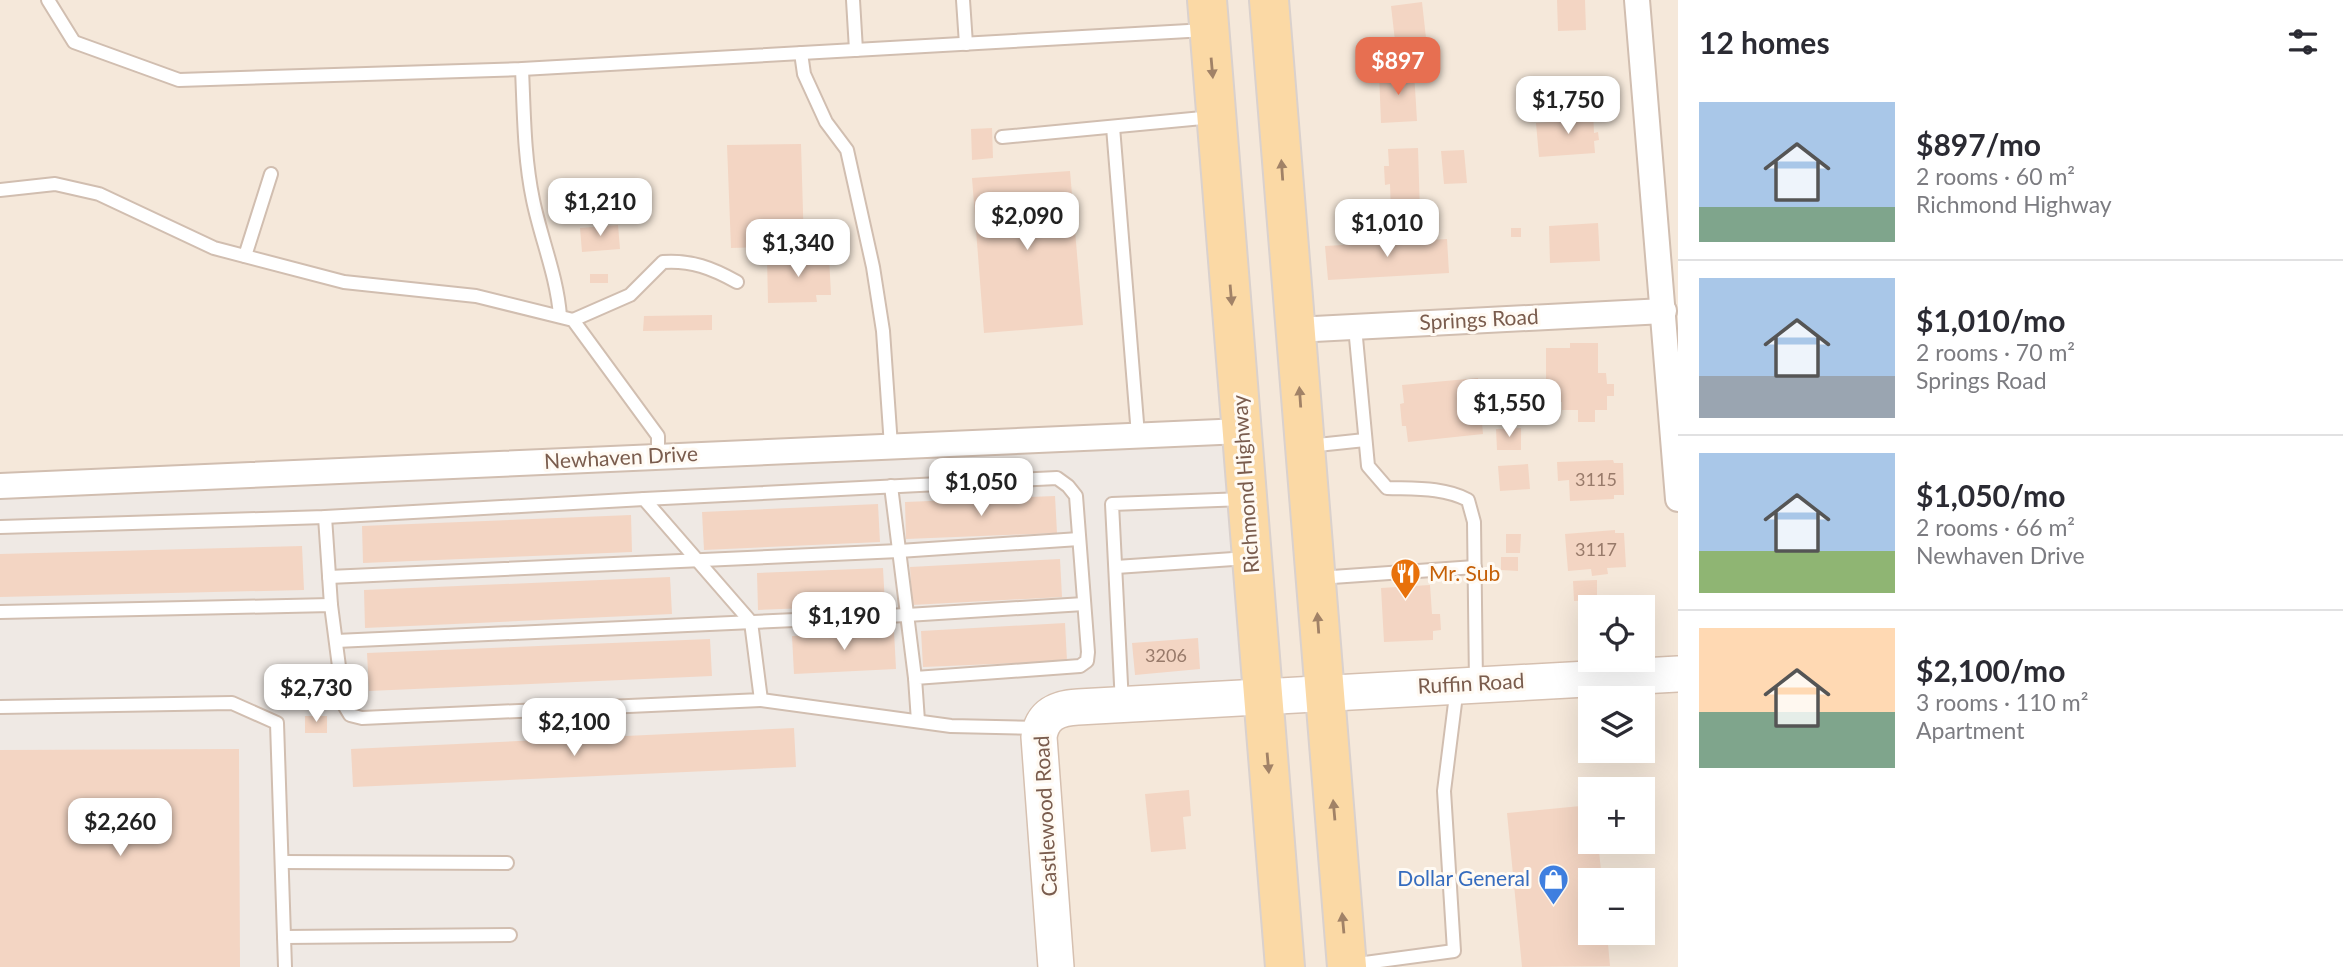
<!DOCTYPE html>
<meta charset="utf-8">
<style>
body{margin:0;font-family:Lato,sans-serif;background:#f7f7f7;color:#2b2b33;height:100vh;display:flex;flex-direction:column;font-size:26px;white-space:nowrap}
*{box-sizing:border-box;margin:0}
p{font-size:23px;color:#7c7c81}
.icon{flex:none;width:38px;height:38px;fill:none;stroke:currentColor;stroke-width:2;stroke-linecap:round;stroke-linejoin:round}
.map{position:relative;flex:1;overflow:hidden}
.sheet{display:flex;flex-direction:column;background:#fff;width:665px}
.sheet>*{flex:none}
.fabs{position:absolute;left:1578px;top:595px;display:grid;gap:14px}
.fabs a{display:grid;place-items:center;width:77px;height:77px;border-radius:0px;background:#fff;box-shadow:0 7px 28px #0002;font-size:35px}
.price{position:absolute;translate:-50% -60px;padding:0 16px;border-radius:14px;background:#fff;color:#222;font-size:23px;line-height:46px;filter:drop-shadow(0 2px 4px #0008)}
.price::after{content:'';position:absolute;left:50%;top:42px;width:21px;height:16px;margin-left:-10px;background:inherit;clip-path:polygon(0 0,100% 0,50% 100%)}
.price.current{background:#e76f51;color:#fff}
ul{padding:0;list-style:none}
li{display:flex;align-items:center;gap:21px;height:175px;padding:0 21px}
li+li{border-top:2px solid #e1e1e2}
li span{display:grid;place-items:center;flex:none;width:196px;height:140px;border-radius:0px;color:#555}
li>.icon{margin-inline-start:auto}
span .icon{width:84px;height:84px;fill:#fffc;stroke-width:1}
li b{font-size:30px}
h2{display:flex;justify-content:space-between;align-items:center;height:84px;padding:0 21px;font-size:30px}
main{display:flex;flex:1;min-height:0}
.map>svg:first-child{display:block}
.residential{fill:#f5e8da;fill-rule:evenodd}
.industrial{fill:#efe9e4}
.building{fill:#f3d5c3}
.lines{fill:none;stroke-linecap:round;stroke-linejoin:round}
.lane-casing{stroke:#d1beb0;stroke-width:16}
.street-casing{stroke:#d1beb0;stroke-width:28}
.secondary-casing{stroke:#d6c0b0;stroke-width:38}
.primary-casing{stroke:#dad1cd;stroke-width:42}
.lane{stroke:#fff;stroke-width:12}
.street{stroke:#fff;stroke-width:24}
.secondary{stroke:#fff;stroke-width:35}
.primary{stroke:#fbd9a5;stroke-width:38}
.oneway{fill:#a18267}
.labels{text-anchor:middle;stroke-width:6;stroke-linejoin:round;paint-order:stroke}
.number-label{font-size:18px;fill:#987a6a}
.street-label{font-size:21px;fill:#7a5c4d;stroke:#fffaf3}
.food-label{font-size:21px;fill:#c56008;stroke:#fffaf3;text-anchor:start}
.shop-label{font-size:21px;fill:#366cbe;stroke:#fffaf3;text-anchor:end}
</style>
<main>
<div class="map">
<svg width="1678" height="967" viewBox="0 0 1678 967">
<rect width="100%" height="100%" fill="#fdf6ec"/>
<path class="residential" d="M0,0H1678V967H0ZM1591,607H1643V660H1591ZM1591,698H1643V751H1591ZM1591,789H1643V842H1591ZM1591,880H1643V933H1591Z"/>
<path class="industrial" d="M1242,431L1263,695L1050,715L1056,967H0V486Z"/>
<g class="building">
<path d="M1557,0H1585L1586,30L1558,31Z"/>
<path d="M1422,2L1426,38L1395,41L1391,6Z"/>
<path d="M1414,71L1417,121L1381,123L1379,73Z"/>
<path d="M1593,111L1594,133L1598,132L1599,140L1594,141L1595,153L1539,157L1536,123L1576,120L1575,112Z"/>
<path d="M992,128L993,158L972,160L971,129Z"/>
<path d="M801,144L804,246L731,248L727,145Z"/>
<path d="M1418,148L1420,213L1391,214L1390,184L1385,185L1384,166H1389L1388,149Z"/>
<path d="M1464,150L1467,183L1444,184L1441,151Z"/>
<path d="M1070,171L1083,325L984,333L972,178Z"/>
<path d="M1598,223L1600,261L1550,263L1549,226Z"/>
<path d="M618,225L620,249L582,252L580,228Z"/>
<rect x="1511" y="228" width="10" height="9"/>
<path d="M1447,239L1449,273L1328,280L1325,246Z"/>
<path d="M829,256L831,295H816L817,302L768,303L767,257Z"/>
<rect x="590" y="274" width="18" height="9"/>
<path d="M712,315V330L643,331L644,316Z"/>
<path d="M1570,343H1598V373H1606L1607,384H1614V396H1607V410H1595V422H1578V410H1562V402H1550V379H1546V348H1570Z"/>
<path d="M1478,378L1483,434L1408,442L1406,426H1402L1400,404L1404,403L1402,385Z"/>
<path d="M1521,428V450H1497L1496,429Z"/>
<path d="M1613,460L1614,463H1623L1624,495H1614V499L1570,501L1569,480L1558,481L1557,462Z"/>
<path d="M1528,464L1530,489L1500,491L1498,466Z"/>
<path d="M1055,496L1057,533L906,539L905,502Z"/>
<path d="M878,504L880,542L704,550L702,512Z"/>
<path d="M631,515L632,552L363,563L362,526Z"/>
<path d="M1615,530V533H1624L1626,567L1607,568L1608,574L1592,576L1591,569L1568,571L1565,534Z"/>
<path d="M1506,534H1521L1520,553H1506Z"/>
<path d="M302,546L304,590L0,597V554Z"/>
<path d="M1501,557H1518V571L1501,570Z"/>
<path d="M1060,559L1062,597L912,605L910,567Z"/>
<path d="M883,568L885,605L758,610L757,573Z"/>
<path d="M670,577L672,614L365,628L364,590Z"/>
<path d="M1597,580V600L1574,601L1573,581Z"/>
<path d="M1430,585L1432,614H1440L1441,630L1433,631V640L1384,642L1381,588Z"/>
<path d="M1065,623L1067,661L923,667L921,631Z"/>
<path d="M894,631L896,669L794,674L792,636Z"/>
<path d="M1198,638L1200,669L1135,675L1132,643Z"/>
<path d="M710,639L712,676L369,691L367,653Z"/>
<rect x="305" y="716" width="22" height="17"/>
<path d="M794,728L796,767L353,787L351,749Z"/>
<path d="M239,749L240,967H0V750Z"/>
<path d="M1189,790L1191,816L1183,817L1186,849L1151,852L1145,794Z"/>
<path d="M1591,805V842H1598L1602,880H1591V933H1607L1610,966L1522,967L1507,813Z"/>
</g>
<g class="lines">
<defs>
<g id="lane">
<path d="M48,0L74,42L179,80L522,69L1206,30"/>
<path d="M853,0L856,50"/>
<path d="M963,0L966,44"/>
<path d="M801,53L804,74L826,122L847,150L873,267L883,331L891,446"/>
<path d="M522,69C524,113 524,157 533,200C541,239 557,276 560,316"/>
<path d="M1113,127L1138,435"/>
<path d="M1002,137L1213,117"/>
<path d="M0,190L55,184L99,194L214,248L344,282L476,296L573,320L658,436V456"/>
<path d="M245,256L271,174"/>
<path d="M573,320L630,295L663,262C691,260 712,268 737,282"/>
<path d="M1355,327L1368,466L1387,488C1415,489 1443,487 1468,500L1474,522L1476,684"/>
<path d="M1308,446L1365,440"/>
<path d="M891,486L915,678"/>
<path d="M644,499L1057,478L1068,486L1076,496L1088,652L1087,661L1080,666L915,678L918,721"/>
<path d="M325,517L331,605"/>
<path d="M0,527L325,517L644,499L751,622L761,700L362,718L350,715L344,705L331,605L0,612"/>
<path d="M1116,567L1248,558"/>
<path d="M329,577L899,551L1079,539"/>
<path d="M1318,578L1475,567"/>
<path d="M336,641L907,615L1084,604"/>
<path d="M761,700L951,726L1040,728"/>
<path d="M1122,704L1112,504L1244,499"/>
<path d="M0,707L232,703L277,723L285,967"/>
<path d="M282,862L507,863"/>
<path d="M284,937L510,935"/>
<path d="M1350,965L1454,951L1444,791L1457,687"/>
</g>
<g id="street">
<path d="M1637,0L1678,499"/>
<path d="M1295,330L1664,311"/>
<path d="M0,486L1242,431"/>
</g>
<path id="secondary" d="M1056,967L1039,737C1042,715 1057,708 1078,707L1678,674"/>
<g id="primary">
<path d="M1207,0L1285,967"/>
<path d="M1269,0L1347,967"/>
</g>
</defs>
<use href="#lane" class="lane-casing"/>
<use href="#street" class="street-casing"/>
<use href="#secondary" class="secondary-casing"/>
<use href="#primary" class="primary-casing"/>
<use href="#lane" class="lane"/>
<use href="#street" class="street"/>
<use href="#secondary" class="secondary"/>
<use href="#primary" class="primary"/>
</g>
<defs><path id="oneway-solid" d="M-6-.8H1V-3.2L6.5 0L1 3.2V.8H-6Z" transform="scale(1.75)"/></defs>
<g class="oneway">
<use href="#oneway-solid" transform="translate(1212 68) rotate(85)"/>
<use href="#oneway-solid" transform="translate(1282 170) rotate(-94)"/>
<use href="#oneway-solid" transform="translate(1231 295) rotate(85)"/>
<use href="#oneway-solid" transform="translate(1300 397) rotate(-94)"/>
<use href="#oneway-solid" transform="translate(1318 623) rotate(-94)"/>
<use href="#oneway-solid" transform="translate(1268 763) rotate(85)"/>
<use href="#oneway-solid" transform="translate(1334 810) rotate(-95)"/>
<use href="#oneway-solid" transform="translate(1343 923) rotate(-95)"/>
</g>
<defs>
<symbol id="restaurant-pin" viewBox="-11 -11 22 30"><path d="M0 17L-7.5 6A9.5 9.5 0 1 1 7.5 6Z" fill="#e8710a" stroke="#fffaf3"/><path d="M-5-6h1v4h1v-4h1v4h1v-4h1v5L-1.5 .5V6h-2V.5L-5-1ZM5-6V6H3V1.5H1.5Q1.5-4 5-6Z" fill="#fff"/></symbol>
<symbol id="shop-pin" viewBox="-11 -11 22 30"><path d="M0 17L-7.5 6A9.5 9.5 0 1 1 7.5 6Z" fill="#3f7fe0" stroke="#fffaf3"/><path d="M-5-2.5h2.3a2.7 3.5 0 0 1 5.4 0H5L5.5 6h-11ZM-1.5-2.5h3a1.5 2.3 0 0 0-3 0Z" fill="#fff"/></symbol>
</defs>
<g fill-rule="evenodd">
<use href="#restaurant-pin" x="1388" y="556" width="35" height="47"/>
<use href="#shop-pin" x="1536" y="862" width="35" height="47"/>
</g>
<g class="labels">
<g class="number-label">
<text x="1596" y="486">3115</text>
<text x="1596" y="556">3117</text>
<text x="1166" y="662">3206</text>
</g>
<g class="street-label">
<text transform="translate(1479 320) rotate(-3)" y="7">Springs Road</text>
<text transform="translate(621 458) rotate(-3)" y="7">Newhaven Drive</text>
<text transform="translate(1246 484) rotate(-94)" y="7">Richmond Highway</text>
<text transform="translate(1471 684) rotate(-3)" y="7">Ruffin Road</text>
<text transform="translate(1046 816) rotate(-93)" y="7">Castlewood Road</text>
</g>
<g class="food-label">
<text x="1429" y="581">Mr. Sub</text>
</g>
<g class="shop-label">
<text x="1530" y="886">Dollar General</text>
</g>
</g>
</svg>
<div class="fabs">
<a><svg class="icon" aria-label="locate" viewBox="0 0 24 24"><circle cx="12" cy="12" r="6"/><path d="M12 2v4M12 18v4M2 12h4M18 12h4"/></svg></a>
<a><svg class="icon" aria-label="layers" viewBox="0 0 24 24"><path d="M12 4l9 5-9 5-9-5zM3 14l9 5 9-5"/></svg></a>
<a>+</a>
<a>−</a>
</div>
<b class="price current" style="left:1398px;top:97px">$897</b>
<b class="price" style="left:1568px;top:136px">$1,750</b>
<b class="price" style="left:600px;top:238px">$1,210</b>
<b class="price" style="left:1027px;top:252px">$2,090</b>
<b class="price" style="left:1387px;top:259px">$1,010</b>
<b class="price" style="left:798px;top:279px">$1,340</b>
<b class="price" style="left:1509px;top:439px">$1,550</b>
<b class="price" style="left:981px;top:518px">$1,050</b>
<b class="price" style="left:844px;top:652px">$1,190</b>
<b class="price" style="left:316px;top:724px">$2,730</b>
<b class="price" style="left:574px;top:758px">$2,100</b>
<b class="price" style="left:120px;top:858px">$2,260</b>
</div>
<section class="sheet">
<h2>12 homes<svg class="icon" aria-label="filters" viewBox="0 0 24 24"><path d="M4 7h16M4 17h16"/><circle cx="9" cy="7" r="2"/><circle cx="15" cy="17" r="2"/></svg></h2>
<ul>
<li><span style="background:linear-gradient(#a9c7e8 75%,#7fa58c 0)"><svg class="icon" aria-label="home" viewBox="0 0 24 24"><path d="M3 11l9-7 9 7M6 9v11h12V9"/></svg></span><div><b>$897/mo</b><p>2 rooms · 60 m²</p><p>Richmond Highway</p></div></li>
<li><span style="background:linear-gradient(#a9c7e8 70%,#9aa5b1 0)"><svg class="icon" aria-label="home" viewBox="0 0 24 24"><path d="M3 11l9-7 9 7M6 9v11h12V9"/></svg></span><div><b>$1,010/mo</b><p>2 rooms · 70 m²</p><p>Springs Road</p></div></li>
<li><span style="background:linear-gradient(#a9c7e8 70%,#8fb573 0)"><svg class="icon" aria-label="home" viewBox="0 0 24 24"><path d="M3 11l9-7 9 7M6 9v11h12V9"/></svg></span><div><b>$1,050/mo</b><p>2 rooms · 66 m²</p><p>Newhaven Drive</p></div></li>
<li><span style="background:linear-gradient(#ffd9b3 60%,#7fa58c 0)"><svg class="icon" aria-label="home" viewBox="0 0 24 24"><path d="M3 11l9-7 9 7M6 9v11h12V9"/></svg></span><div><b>$2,100/mo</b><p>3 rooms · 110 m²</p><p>Apartment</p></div></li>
</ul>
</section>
</main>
